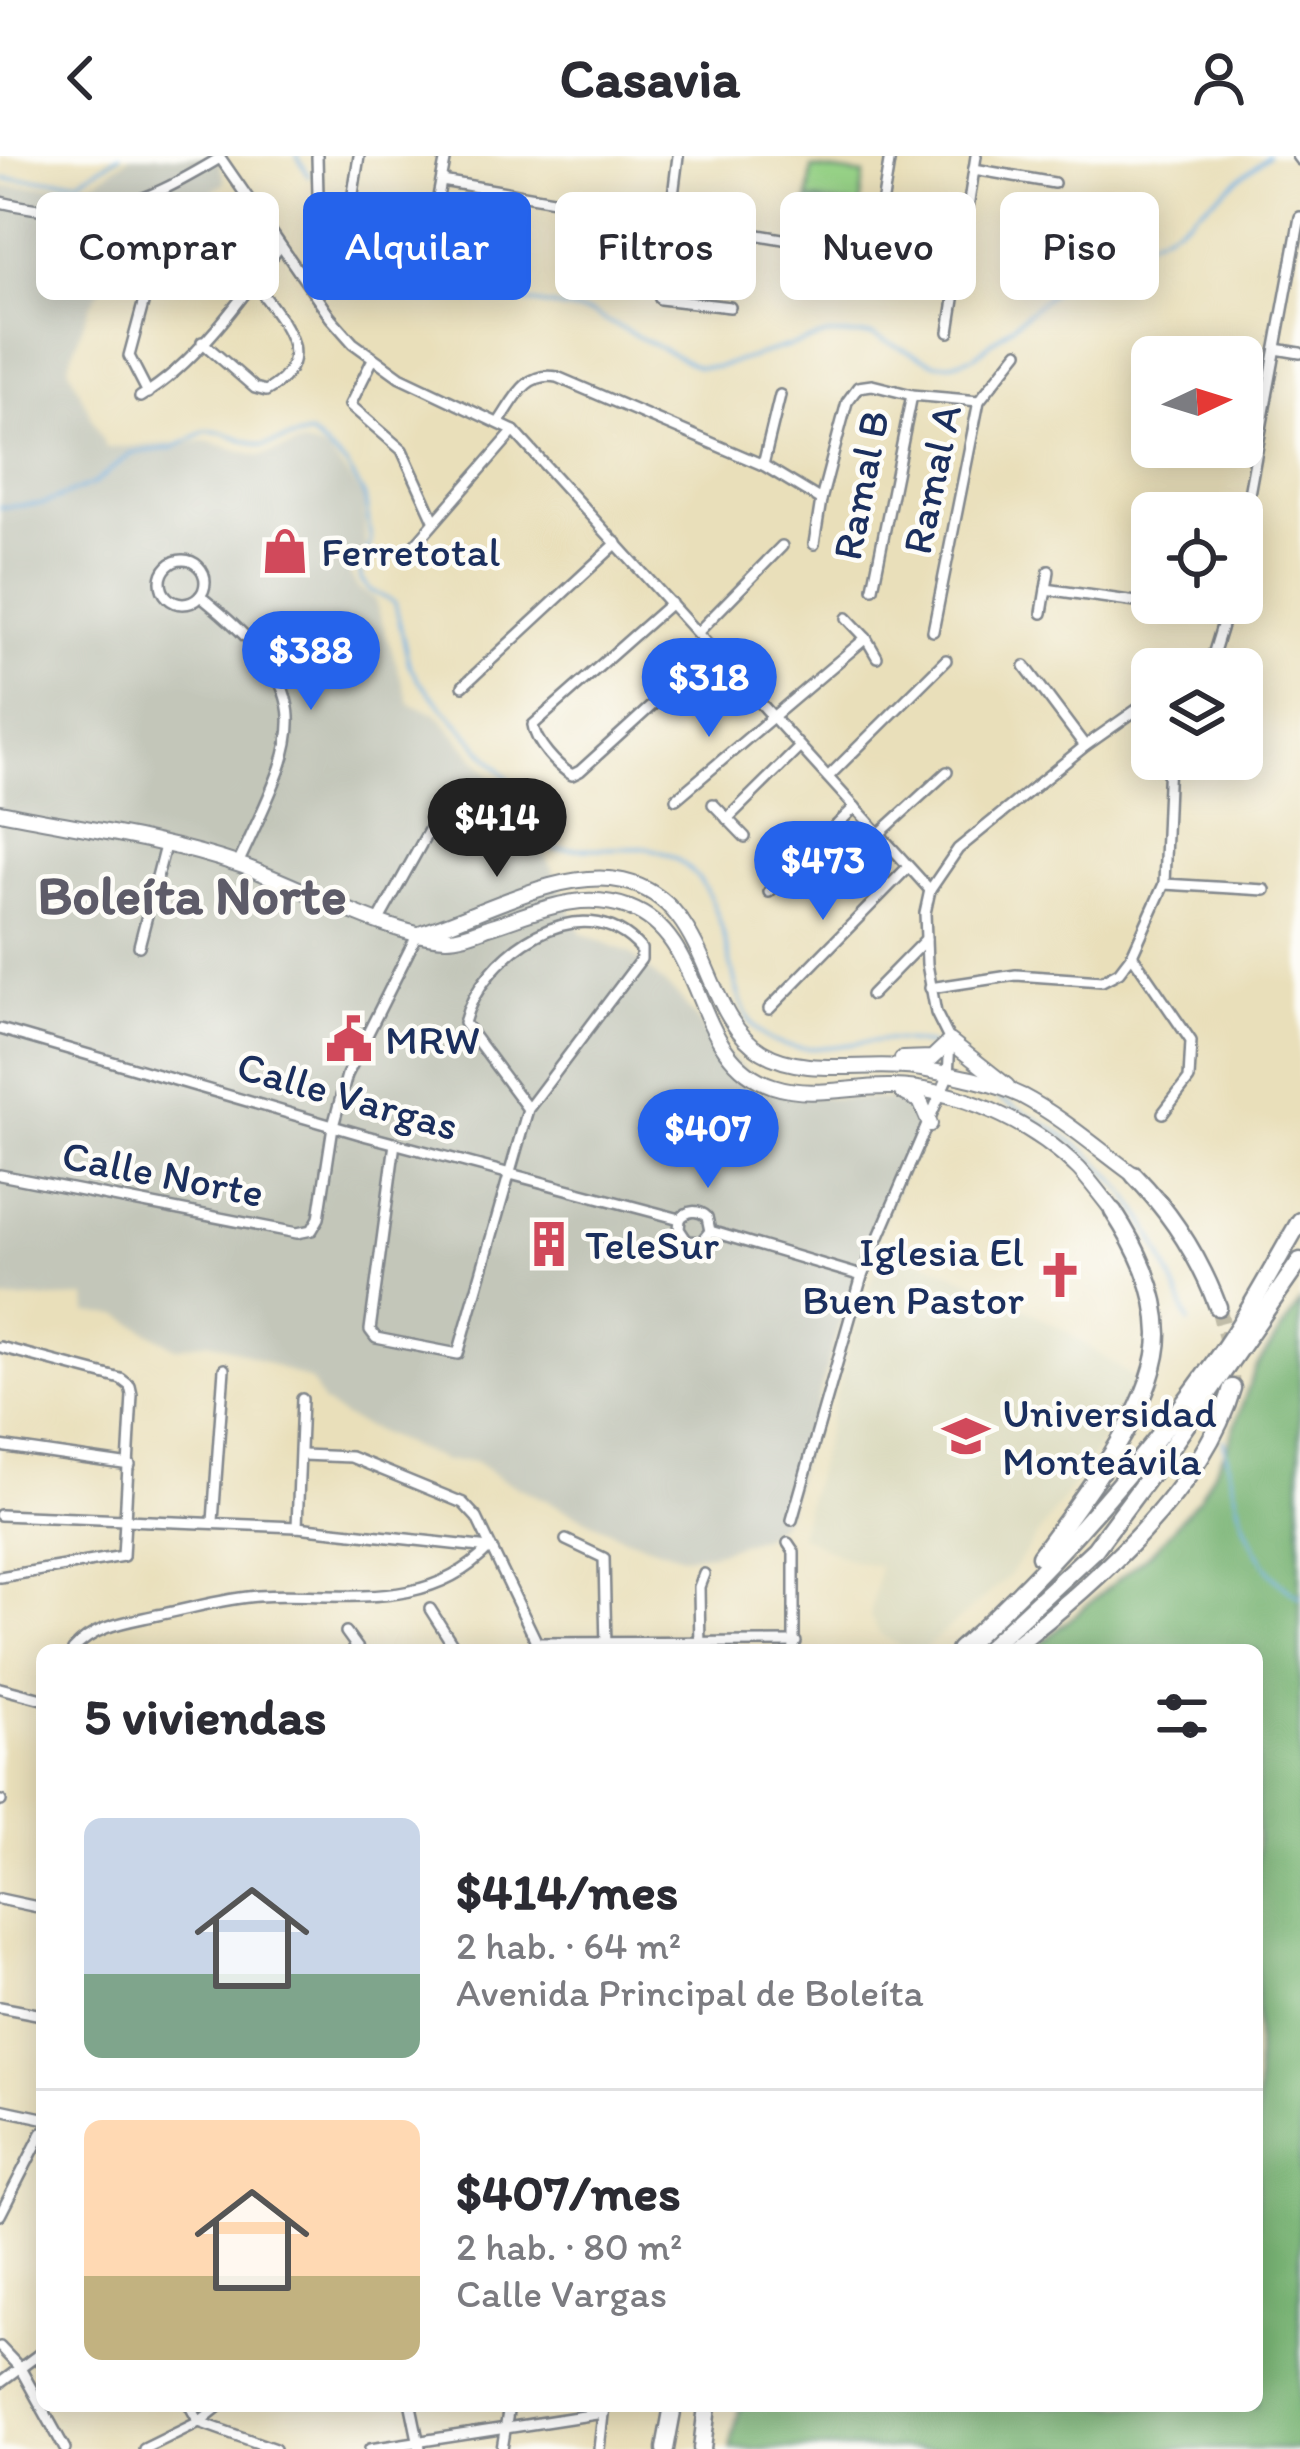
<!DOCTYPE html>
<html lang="es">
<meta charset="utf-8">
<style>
body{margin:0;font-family:Itim,sans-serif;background:#f7f7f7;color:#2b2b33;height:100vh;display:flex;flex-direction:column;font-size:45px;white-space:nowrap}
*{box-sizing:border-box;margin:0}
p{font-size:39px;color:#7c7c81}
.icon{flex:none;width:66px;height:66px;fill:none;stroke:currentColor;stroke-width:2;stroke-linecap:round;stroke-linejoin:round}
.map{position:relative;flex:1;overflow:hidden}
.details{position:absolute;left:36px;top:1488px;width:1227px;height:768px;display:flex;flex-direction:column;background:#fff;border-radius:18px;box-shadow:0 6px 30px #0003}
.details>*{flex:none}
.hud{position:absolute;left:36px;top:36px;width:1230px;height:108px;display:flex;gap:24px}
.needle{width:78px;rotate:86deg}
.controls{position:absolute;left:1131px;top:180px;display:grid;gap:24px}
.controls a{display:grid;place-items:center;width:132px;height:132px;border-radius:18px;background:#fff;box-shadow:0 6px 30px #0003;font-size:60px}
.price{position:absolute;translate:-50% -102px;padding:0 27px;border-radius:42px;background:#2563eb;color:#fff;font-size:39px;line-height:78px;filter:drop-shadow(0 3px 6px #0008)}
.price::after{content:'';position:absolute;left:50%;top:72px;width:36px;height:27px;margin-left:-18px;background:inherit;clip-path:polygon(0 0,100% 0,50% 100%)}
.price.on{background:#222;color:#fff}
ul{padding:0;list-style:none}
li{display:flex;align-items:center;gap:36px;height:300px;padding:0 48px}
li+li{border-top:3px solid #e1e1e2}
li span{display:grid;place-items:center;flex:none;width:336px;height:240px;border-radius:18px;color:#555}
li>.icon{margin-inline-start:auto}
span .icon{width:144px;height:144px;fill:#fffc;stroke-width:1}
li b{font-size:51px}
h2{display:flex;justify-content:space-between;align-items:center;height:144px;padding:0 48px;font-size:51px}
.pill{padding:0 42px;border-radius:18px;background:#fff;box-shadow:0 6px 30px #0003;font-size:42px;line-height:108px}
.pill.on{background:#2563eb;color:#fff}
header{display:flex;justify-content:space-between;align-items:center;height:156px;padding:0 48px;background:#fff;font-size:54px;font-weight:800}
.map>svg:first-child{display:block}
.built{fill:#d7d6b7}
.industrial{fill:#c3c6b9}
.green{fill:#97d287;stroke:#598072;stroke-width:3}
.forest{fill:#79b474;stroke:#4a7269;stroke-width:3}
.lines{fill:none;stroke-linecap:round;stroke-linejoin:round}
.stream{stroke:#6daee1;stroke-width:3}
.highway-tunnel{stroke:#c0bca8;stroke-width:16;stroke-dasharray:16 8;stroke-linecap:butt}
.street-casing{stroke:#82878c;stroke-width:14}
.secondary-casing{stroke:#82878c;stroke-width:18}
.highway-casing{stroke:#82878c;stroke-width:21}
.street{stroke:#fff;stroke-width:9}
.secondary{stroke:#fff;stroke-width:14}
.highway{stroke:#fff;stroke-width:16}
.labels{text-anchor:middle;stroke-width:9;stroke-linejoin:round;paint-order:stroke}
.street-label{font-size:42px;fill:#1b2f5e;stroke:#fdfcf7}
.poi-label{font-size:42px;fill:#1b2f5e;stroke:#fdfcf7;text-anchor:start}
.district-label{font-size:54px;font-weight:bold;fill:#5e5c69;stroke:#fdfcf7}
</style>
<header><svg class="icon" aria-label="back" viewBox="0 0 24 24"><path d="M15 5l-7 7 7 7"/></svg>Casavia<svg class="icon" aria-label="person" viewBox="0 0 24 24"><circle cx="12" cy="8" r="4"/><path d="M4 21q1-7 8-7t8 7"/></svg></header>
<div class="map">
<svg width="1300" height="2293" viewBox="0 0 1300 2293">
<rect width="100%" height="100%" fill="#fdfcf7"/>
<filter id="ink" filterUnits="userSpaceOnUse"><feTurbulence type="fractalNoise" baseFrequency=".00833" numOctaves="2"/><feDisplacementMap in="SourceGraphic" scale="24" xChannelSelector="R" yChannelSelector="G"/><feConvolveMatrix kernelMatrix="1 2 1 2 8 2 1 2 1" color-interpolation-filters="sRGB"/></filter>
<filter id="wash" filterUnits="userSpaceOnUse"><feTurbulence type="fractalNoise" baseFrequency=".004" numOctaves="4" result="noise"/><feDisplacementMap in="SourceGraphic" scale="48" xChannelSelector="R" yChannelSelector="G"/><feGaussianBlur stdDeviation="2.7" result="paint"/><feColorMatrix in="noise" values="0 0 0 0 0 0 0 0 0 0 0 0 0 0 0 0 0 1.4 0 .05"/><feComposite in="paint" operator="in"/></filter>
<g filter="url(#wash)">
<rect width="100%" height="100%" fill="#e9dfba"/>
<path class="built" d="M884,1090L979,1127L1066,1175L1137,1224L1090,1306L1008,1421L923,1494H905L880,1478L870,1461L879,1410L846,1402L799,1379L852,1179Z"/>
<path class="industrial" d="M130,0H218L225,26L134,95L113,115L90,149L68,210L106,292L206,285L260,300L303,288L327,295L364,341L365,390L350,418L358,432L374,442L410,548L436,557L512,644L555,718L581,777L630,797L679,841L716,889L763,928L832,942L887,943L914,949L925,966L838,1172L787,1355L779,1368L764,1380L713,1397L682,1400L624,1381L501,1323L474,1305H444L344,1261L322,1246L311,1225L244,1197L209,1185L176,1192L120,1159L87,1157L86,1141L0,1144V31L74,29L98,24Z"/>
<g class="green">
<path d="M812,12L864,19L860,50L808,43Z"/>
<path d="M807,46L858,54L854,84L802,77Z"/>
</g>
<path class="forest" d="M1300,1147V2293H730L740,2250H1257V1494H1033L1155,1393L1200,1341L1228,1290L1254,1215Z"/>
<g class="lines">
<g class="stream">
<path d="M297,0L309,20"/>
<path d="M4,23L79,24L120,0"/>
<path d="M329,54L349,84L397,124L591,157L698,211H717L828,179H872L936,208L953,207L975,200L1062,129L1181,68L1268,0"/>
<path d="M0,351L43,348L95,327L131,297L173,292L206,275L221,276L262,290L310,278L347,310L365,341L371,385L360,413L361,424L370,434L395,447L409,508L417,523L514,629L545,688L554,693L648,692C747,714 714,847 765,881C798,903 848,886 885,884C900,884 916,887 931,889"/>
<path d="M997,942C1118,1002 1143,1045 1189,1167"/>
<path d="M1223,1283C1236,1339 1246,1411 1300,1441"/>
</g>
</g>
</g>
<g filter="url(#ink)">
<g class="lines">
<path class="highway-tunnel" d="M1218,1151L1229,1194L1232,1232"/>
<defs>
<g id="street">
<path d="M219,0L330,161L353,187L400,221L514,275L930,734"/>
<path d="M317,0L318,39L348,108"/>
<path d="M678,0L660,143L730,151"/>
<path d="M1297,0L1300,4"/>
<path d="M974,13L1054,27"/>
<path d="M442,25L865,97L875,92L890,0"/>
<path d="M0,46C97,68 136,52 220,2"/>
<path d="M349,63L359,0"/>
<path d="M413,87L425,88L430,82L446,0"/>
<path d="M143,148L129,200L148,237"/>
<path d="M949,176L976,0"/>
<path d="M202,186L255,232L266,235C323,203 279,162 254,126"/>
<path d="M1276,193L1300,197"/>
<path d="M373,203L350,249L402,294L434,364"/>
<path d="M140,241C194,210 244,140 280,90"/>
<path d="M499,266C515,243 525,215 557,221L763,309L821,344L847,246L858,231L872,229L912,239L979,245"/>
<path d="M763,309L780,239"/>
<path d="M1242,376L1300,61"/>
<path d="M814,388L821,344"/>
<path d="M414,390L514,275"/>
<circle cx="183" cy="426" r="22"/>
<path d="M873,432L912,239"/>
<path d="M1046,433L1226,459"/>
<path d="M200,440C327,542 298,577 238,708"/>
<path d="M671,447L533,569C535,586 557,610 572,619L580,615L713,494"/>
<path d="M1042,457L1049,415"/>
<path d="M847,462L866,482L877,501"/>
<path d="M933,475L979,245L1018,196"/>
<path d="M698,476L782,390"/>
<path d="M1025,510L1085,590"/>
<path d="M1203,513L1213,499L1229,447"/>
<path d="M463,530L617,387"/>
<path d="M828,621L946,504"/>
<path d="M676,643L866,482"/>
<path d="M713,648L745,681"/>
<path d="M727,663L800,591"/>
<path d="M879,678L947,616"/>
<path d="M1164,728L1265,734"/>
<path d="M769,736L855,651"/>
<path d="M379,764L438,658"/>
<path d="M139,790L165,690"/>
<path d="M1132,799L1191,885L1189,923L1163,957"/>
<path d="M930,832L1016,819L1102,825L1119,816L1132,799L1164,728L1169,603"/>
<path d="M871,839L926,783"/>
<path d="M769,853L908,711"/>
<path d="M0,873L367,980L680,1063C687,1054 698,1053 707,1061L710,1075"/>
<path d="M395,987L370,1174L376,1182L458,1198L528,953L641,803V793C583,726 481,798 464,867L528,953"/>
<path d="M0,1019L297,1077L312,1074L319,1062L333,970L347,919L417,779"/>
<path d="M680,1063L679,1073L687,1085L701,1086L710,1075"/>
<path d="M710,1075L862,1120"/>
<path d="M0,1191L121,1223L130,1230L132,1239L123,1400L0,1421"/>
<path d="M0,1290L130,1309"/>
<path d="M302,1299L351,1301L463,1347L477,1362L537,1487L796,1486"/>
<path d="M0,1359L297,1371L489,1392"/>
<path d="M792,1364L862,1120L948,920L950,885L936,857L927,808L925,757L930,734L958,693L1085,590L1152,543"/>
<path d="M213,1365L224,1213"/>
<path d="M297,1371L302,1243"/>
<path d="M566,1384L604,1402L606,1492"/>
<path d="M788,1387L794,1396V1494"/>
<path d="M430,1453L456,1494"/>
<path d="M346,1476L359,1494"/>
<path d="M73,1494C95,1469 126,1466 157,1459C190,1453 225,1442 258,1440C338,1435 425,1459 489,1392"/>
<path d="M700,1494L699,1431L704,1418"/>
<path d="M0,1532L42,1543"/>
<path d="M0,1645H1"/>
<path d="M0,1743L42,1752"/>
<path d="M0,1851L42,1859"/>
<path d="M0,1953L42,1962"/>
<path d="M0,2059L42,1977"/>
<path d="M0,2191L20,2212L65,2293"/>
<path d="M0,2227L42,2196"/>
<path d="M190,2250L199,2266L275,2293"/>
<path d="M411,2250L420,2293"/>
<path d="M144,2293L199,2266L219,2250"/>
<path d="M370,2293L603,2257"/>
<path d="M502,2293L509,2250"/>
<path d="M599,2293L604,2250"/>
</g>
<g id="secondary">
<path d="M0,656C79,672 164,683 240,709C297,728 390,781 446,782C461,782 475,776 489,771C537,756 579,733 630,752C709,782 689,903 773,930C813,943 851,930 891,931C957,932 1032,966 1079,1013C1091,1026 1102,1041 1113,1055"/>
<path d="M422,777C479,759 563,711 623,725C713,746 699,858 762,896C805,922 867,905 916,912C949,918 991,925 1022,940C1062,961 1098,993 1134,1019"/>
<path d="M902,903L932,902L950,885L1007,930"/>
<path d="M902,936L920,945L930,968"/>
</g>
<g id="highway">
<path d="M1134,1019C1172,1058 1199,1100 1218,1151"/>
<path d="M1040,1400C1081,1343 1158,1249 1158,1178C1157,1132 1137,1092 1113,1055"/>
<path d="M959,1494C1051,1413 1155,1292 1225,1191C1253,1151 1275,1107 1300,1065"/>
<path d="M986,1494L1095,1393L1171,1291L1300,1105"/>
<path d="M1009,1494C1091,1431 1204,1333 1232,1232"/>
<path d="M665,2293L673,2250"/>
<path d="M702,2293L707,2250"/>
</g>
</defs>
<use href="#street" class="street-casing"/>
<use href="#secondary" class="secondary-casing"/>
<use href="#highway" class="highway-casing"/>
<use href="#street" class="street"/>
<use href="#secondary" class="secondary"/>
<use href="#highway" class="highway"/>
</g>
</g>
<defs>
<symbol id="shop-bare" viewBox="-9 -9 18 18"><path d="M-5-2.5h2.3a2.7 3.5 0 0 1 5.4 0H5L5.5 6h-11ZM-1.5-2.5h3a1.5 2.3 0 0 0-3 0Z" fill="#d1495b" stroke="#fdfcf7" stroke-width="2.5" paint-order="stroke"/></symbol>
<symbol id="civic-bare" viewBox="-9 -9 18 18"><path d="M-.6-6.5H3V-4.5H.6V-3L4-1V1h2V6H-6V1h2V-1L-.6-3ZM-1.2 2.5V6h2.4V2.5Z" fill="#d1495b" stroke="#fdfcf7" stroke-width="2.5" paint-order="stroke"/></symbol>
<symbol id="building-bare" viewBox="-9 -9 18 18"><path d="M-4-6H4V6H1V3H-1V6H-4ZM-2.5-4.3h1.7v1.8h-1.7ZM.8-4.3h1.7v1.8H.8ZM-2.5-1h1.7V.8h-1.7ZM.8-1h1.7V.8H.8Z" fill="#d1495b" stroke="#fdfcf7" stroke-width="2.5" paint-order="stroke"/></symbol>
<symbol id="church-bare" viewBox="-9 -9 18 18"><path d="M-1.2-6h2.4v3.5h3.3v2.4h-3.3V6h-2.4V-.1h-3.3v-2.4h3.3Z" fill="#d1495b" stroke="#fdfcf7" stroke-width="2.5" paint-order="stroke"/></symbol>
<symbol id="university-bare" viewBox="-9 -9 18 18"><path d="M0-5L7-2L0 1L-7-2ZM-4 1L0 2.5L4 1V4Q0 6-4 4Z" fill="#d1495b" stroke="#fdfcf7" stroke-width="2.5" paint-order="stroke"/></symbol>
</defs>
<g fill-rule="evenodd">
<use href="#shop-bare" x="252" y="362" width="66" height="66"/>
<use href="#civic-bare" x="316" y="850" width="66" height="66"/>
<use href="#building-bare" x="516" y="1055" width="66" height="66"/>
<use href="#church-bare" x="1027" y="1086" width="66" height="66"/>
<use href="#university-bare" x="933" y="1247" width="66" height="66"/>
</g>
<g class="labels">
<g class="street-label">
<text transform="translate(931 323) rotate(-78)" y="15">Ramal A</text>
<text transform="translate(860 329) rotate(-79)" y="15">Ramal B</text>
<text transform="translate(348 939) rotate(16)" y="15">Calle Vargas</text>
<text transform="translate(163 1017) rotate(11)" y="15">Calle Norte</text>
</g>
<g class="poi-label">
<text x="321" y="410">Ferretotal</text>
<text x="385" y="898">MRW</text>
<text x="585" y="1103">TeleSur</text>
<text x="1024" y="1110" text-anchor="end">Iglesia El<tspan x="1024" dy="48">Buen Pastor</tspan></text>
<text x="1002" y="1271">Universidad<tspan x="1002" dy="48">Monteávila</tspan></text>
</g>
<g class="district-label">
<text x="192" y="758">Boleíta Norte</text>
</g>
</g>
</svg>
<div class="controls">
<a><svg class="needle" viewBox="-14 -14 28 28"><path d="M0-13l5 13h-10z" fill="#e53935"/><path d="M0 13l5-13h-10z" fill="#7c7c81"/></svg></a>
<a><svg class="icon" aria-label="locate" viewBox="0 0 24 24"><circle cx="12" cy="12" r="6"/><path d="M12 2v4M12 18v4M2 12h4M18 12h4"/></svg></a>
<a><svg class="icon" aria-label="layers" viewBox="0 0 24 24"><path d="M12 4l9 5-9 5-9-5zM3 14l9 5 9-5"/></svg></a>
</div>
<b class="price" style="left:311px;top:557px">$388</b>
<b class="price" style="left:709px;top:584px">$318</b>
<b class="price on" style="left:497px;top:724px">$414</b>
<b class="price" style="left:823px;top:767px">$473</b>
<b class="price" style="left:708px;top:1035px">$407</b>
<div class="hud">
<a class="pill">Comprar</a>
<a class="pill on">Alquilar</a>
<a class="pill">Filtros</a>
<a class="pill">Nuevo</a>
<a class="pill">Piso</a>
</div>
<section class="details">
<h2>5 viviendas<svg class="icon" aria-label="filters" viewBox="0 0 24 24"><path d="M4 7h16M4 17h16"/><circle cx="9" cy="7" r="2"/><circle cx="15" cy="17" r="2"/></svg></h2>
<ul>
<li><span style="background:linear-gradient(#c9d6e8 65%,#7fa58c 0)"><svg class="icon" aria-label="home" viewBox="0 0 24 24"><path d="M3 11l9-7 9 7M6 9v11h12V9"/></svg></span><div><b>$414/mes</b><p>2 hab. · 64 m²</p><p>Avenida Principal de Boleíta</p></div></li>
<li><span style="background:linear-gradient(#ffd9b3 65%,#c2b280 0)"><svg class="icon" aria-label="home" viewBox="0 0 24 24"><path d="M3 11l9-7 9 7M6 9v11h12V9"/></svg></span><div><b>$407/mes</b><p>2 hab. · 80 m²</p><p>Calle Vargas</p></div></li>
</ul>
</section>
</div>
